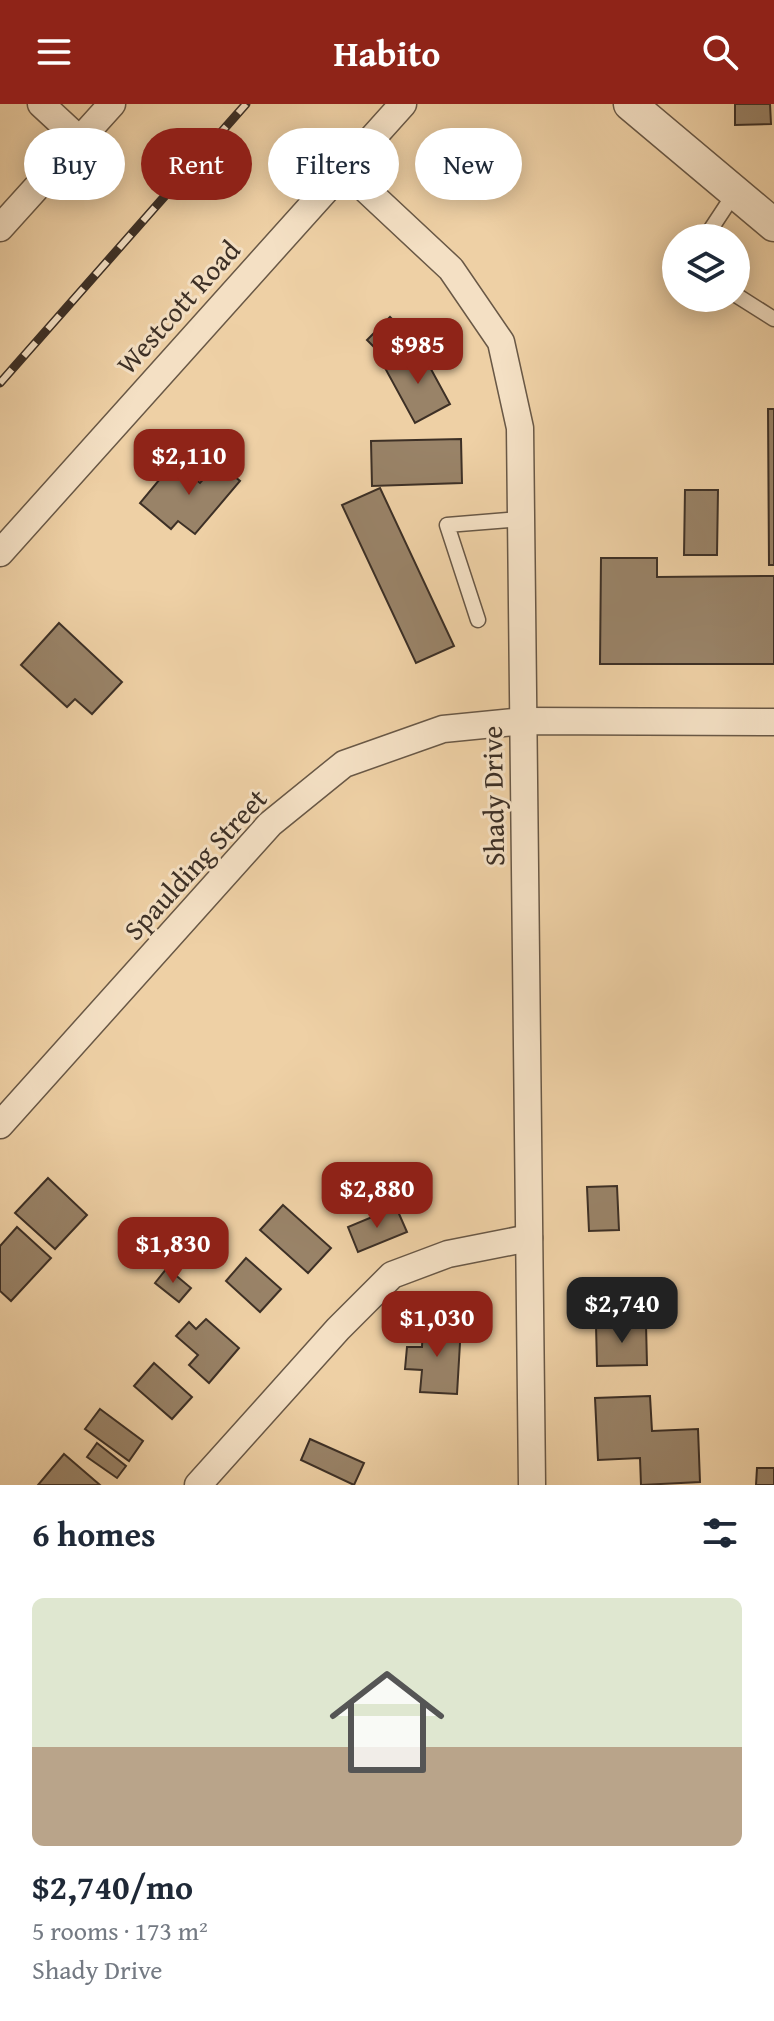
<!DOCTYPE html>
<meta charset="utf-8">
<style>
body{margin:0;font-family:"Gentium Book Plus",serif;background:#f2f2f3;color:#1f2937;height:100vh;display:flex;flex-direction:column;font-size:30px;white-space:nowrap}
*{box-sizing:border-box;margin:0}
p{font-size:26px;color:#747a83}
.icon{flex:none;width:44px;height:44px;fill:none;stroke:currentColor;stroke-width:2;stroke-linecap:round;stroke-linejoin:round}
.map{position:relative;height:1381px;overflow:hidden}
.drawer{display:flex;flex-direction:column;background:#fff;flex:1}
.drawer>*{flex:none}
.guide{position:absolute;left:24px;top:24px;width:726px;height:72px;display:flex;gap:16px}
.controls{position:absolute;left:662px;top:120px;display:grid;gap:16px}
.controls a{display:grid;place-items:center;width:88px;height:88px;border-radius:50%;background:#fff;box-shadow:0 4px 20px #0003;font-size:40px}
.price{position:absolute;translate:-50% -68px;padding:0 18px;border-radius:16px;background:#8f2418;color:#fff;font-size:26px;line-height:52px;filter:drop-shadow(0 2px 4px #0008)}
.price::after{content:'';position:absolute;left:50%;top:48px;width:24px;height:18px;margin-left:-12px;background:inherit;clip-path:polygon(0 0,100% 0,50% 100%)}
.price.active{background:#222;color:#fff}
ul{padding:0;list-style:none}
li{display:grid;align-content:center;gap:16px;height:424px;padding:0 32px}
li span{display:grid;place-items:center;height:248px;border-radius:12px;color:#555}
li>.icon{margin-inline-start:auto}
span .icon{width:144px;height:144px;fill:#fffc;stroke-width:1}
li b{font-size:34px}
h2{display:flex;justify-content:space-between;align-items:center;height:96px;padding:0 32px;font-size:34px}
.pill{padding:0 28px;border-radius:36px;background:#fff;box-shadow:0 4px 20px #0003;font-size:28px;line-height:72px}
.pill.active{background:#8f2418;color:#fff}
header{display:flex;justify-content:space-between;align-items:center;height:104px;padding:0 32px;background:#8f2418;color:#fff;font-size:36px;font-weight:800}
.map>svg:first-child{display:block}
.building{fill:#998368;stroke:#3d3026;stroke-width:2}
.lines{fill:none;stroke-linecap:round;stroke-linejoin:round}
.service-casing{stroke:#695846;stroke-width:17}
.minor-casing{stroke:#695846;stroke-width:29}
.tertiary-casing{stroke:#695846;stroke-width:35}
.service{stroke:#f4e0c4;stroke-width:14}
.minor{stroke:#f4e0c4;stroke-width:26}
.tertiary{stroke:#f4e0c4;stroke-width:32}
.rail-casing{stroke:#3d3026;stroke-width:9}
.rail{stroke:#f4e0c4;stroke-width:6;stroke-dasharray:18;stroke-linecap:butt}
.labels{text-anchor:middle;stroke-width:6;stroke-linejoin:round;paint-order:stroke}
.street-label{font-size:28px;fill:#3d3026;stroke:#f4e0c4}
</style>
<header><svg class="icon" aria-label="menu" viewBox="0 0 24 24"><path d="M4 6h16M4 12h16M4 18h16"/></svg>Habito<svg class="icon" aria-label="search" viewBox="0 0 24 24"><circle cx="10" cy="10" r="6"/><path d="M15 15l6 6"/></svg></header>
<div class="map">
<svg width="774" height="1381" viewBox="0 0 774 1381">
<rect width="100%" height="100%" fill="#eed0a5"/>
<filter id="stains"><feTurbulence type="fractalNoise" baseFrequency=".0025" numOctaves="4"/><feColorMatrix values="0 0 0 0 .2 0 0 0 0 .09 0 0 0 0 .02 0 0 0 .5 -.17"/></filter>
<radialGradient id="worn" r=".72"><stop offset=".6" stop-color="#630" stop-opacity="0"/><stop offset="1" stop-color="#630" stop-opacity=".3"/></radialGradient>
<g class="building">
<path d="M735,0H770L771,20L735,21Z"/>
<path d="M390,213L411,234L388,257L367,236Z"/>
<path d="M420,245L450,300L415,319L385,264Z"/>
<path d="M768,305H774V461H769Z"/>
<path d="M461,335L462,379L372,382L371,337Z"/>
<path d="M174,358L200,379L218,359L240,377L195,430L178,417L171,425L140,399Z"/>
<path d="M380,384L454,542L416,559L342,401Z"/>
<path d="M685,386H718L717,451H684Z"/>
<path d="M601,454H657V473L774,472V560H600Z"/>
<path d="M59,519L122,578L92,610L75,595L67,603L21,561Z"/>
<path d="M48,1074L87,1111L55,1145L15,1109Z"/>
<path d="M617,1082L619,1126L589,1127L587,1083Z"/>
<path d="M283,1101L331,1144L308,1169L260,1126Z"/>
<path d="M396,1103L407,1128L358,1148L348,1123Z"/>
<path d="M17,1123L51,1154L11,1197L0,1187V1142Z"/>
<path d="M246,1154L281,1185L260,1208L226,1177Z"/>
<path d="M167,1164L191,1184L179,1198L155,1179Z"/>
<path d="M206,1215L239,1244L209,1279L189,1261L198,1251L176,1232L189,1218L196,1225Z"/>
<path d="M423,1220L461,1222L457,1290L420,1288L422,1266L405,1265L407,1243H422Z"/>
<path d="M646,1220L647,1261L597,1262L596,1221Z"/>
<path d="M154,1259L192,1293L172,1315L134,1282Z"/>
<path d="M650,1292L652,1327L698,1325L700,1378L641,1381L640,1354L598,1356L595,1294Z"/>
<path d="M100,1305L143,1337L129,1357L85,1325Z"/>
<path d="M310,1335L364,1359L354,1381L301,1356Z"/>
<path d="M97,1339L126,1362L117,1374L87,1353Z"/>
<path d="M64,1350L100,1381H38Z"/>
<path d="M757,1364H774V1381H756Z"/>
</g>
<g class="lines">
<defs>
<g id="service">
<path d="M705,134L734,90"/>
<path d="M736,191L774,215"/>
<path d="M478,516L447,421L521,415"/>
</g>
<g id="minor">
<path d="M41,0L81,37"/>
<path d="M344,65L451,165L501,238L520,324L532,1381"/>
<path d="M0,124L112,0"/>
<path d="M0,449L403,0"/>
<path d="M0,1021L270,720L344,660L443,625L524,617L774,618"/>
<path d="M198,1381L338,1225L392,1171L448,1150L529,1134"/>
</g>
<path id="tertiary" d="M630,0L774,121"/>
</defs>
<use href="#service" class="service-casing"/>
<use href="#minor" class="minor-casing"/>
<use href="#tertiary" class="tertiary-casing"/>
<use href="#service" class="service"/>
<use href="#minor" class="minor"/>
<use href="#tertiary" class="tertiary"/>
<defs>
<path id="rail" d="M0,279L246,0"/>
</defs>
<use href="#rail" class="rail-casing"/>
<use href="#rail" class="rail"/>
</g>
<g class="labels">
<g class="street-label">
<text transform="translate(178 203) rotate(-48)" y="10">Westcott Road</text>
<text transform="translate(493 692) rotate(-91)" y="10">Shady Drive</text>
<text transform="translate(195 760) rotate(-47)" y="10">Spaulding Street</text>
</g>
</g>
<rect width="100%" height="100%" filter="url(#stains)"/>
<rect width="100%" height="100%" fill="url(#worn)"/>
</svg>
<div class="controls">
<a><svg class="icon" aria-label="layers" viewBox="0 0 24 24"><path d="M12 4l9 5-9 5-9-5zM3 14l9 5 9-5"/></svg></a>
</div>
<b class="price" style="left:418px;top:282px">$985</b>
<b class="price" style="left:189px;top:393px">$2,110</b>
<b class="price" style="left:377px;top:1126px">$2,880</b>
<b class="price" style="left:173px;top:1181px">$1,830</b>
<b class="price active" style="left:622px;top:1241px">$2,740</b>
<b class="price" style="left:437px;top:1255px">$1,030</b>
<div class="guide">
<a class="pill">Buy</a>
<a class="pill active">Rent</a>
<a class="pill">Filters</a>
<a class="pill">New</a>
</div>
</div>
<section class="drawer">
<h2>6 homes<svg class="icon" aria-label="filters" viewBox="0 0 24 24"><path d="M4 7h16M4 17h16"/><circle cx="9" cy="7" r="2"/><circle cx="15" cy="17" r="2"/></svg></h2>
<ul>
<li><span style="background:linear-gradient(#dfe7d0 60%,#b9a48a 0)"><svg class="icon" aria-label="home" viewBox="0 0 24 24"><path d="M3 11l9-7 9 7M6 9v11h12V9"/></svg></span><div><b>$2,740/mo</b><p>5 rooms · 173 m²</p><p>Shady Drive</p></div></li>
</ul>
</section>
